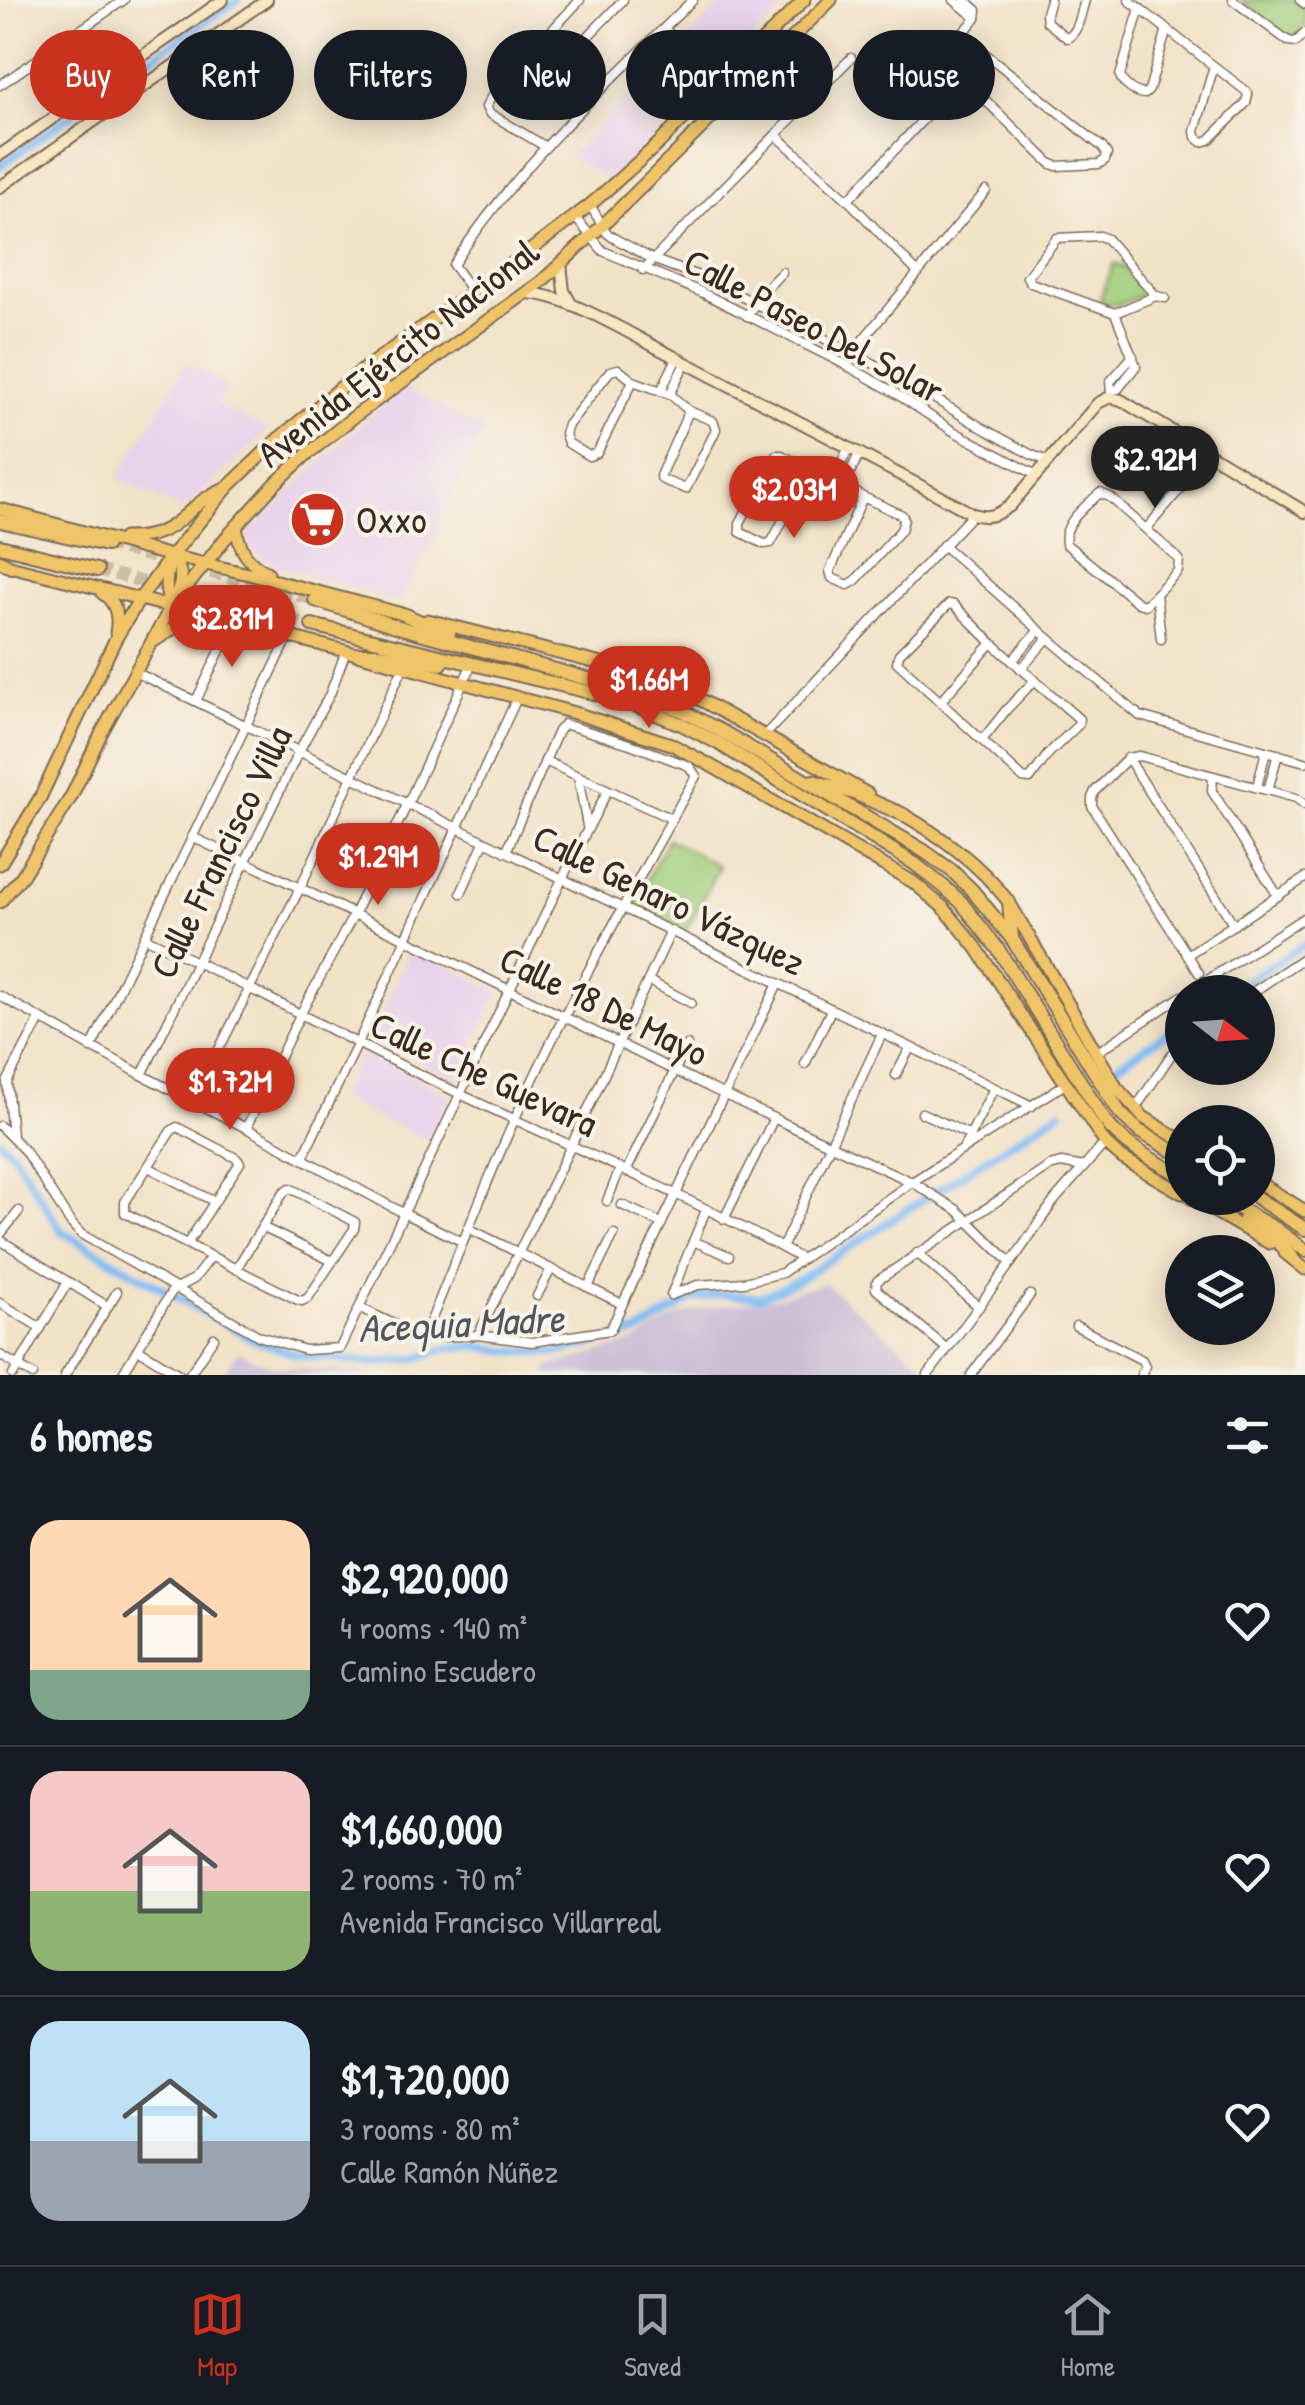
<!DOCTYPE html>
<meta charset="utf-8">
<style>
body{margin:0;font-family:"Patrick Hand",sans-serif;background:#20242c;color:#f1f3f6;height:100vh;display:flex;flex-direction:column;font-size:38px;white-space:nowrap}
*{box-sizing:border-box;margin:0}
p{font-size:32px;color:#9ea1a6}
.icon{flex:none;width:55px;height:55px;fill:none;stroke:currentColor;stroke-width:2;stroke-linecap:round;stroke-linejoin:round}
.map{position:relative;height:1375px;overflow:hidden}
.sheet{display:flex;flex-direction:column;background:#171b24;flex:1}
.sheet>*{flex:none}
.hud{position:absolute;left:30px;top:30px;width:1245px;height:90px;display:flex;gap:20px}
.needle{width:65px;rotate:107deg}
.buttons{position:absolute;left:1165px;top:975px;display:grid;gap:20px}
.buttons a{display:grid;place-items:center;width:110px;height:110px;border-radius:50%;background:#171b24;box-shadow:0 5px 25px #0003;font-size:50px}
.price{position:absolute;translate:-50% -85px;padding:0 22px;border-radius:35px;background:#c8321e;color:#fff;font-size:32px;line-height:65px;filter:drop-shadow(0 2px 5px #0008)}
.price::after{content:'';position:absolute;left:50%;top:60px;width:30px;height:22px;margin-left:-15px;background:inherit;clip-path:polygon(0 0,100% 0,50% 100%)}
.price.selected{background:#222;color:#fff}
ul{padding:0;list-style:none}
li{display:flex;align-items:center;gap:30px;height:250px;padding:0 30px}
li+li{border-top:2px solid #363941}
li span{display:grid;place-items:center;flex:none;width:280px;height:200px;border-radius:30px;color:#555}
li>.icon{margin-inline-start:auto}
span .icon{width:120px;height:120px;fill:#fffc;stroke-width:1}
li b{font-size:42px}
h2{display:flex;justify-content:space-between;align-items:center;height:120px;padding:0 30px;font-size:42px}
.chip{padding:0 35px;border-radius:45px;background:#171b24;box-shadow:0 5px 25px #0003;font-size:35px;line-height:90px}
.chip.selected{background:#c8321e;color:#fff}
.dock{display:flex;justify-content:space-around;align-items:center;height:140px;border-top:2px solid #363941;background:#171b24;font-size:28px;color:#9ea1a6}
.dock a{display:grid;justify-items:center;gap:5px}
.dock .selected{color:#c8321e}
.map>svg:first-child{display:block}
.built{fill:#ead1ec}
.industrial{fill:#cabfd6}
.green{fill:#a2cf7d;stroke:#6e7c4e;stroke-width:2.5}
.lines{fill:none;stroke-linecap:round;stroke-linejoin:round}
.canal{stroke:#84bdf5;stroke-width:8}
.highway-tunnel{stroke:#cdbda5;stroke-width:12;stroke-dasharray:12 6;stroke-linecap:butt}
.street-casing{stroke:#7b6a59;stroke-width:11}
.secondary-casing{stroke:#7b6a59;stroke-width:14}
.primary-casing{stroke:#7b6a59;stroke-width:15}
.highway-casing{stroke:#7b6a59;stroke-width:16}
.street{stroke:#fff;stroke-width:8}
.secondary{stroke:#f9e7c3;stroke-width:10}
.primary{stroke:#f0c469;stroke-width:11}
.highway{stroke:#f0c469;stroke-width:12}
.labels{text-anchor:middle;stroke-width:8;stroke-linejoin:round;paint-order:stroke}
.street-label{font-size:38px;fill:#3b2a1e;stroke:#f7f3e8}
.poi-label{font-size:38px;fill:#3b2a1e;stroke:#f7f3e8;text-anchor:start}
.water-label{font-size:40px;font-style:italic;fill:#51565e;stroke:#f7f3e8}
</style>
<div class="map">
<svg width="1305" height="1375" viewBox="0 0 1305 1375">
<rect width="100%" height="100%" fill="#f7f3e8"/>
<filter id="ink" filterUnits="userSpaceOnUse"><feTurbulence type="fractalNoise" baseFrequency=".01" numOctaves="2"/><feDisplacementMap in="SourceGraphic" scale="20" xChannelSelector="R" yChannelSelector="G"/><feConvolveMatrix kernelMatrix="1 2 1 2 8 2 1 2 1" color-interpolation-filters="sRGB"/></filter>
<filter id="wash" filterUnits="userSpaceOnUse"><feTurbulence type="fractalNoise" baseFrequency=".0048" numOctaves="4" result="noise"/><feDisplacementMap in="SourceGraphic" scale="40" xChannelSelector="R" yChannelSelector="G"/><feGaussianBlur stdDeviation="2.25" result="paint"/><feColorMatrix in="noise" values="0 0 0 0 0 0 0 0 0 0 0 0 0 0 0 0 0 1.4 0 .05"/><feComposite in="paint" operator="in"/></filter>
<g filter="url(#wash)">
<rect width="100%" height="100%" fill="#f2e2c7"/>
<g class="built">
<path d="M726,0H792L724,67L716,68L686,40Z"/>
<path d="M677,48L709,79L710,84L646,147L607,179L568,157Z"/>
<path d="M186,364L226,386L217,404L268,430L183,510L118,478Z"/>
<path d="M403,386L484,431L437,525L440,527L399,603L272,564L263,559L253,549L249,541V533L320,463Z"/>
<path d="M412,948L499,991L456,1080L369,1038Z"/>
<path d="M361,1052L450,1095L428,1141L338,1098Z"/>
</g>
<g class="industrial">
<path d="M824,1283L925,1366L918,1375H546L548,1367L635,1342L673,1318L704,1308L771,1299Z"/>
<path d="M239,1351L255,1360L278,1367L387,1375H222Z"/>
</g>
<g class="green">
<path d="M1241,0H1293L1305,10V26L1294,37L1290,38Z"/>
<path d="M1114,263L1122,266L1144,291L1143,295C1128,300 1113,311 1100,299Z"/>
<path d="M668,839L719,866L686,931L634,904Z"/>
</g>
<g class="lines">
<g class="canal">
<path d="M0,166L161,51L238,0"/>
<path d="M1230,992L1305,944"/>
<path d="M1109,1071L1182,1023"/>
<path d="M0,1141L14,1154L62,1232L252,1339L297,1355L372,1363L416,1359L448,1348L478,1346L504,1351L556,1353L640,1332L692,1299L720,1294L761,1297L797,1281L1061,1111"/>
</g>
</g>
</g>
<g filter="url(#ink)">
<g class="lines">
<g class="highway-tunnel">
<path d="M106,545L315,600"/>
<path d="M97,570L312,625"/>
</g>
<defs>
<g id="street">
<path d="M954,0L976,18"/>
<path d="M965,0L977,10L976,18"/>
<path d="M1050,0L1046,13L1047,22L1067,38C1079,33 1081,12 1085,0"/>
<path d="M1129,0L1246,91L1248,94L1246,103L1209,140L1202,142L1196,137L1195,131L1214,66"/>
<path d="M1233,0L1288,41L1296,42L1305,33"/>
<path d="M1300,0L1305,4"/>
<path d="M1140,8L1120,76C1123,85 1136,94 1145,94L1149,90L1167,29"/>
<path d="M664,28L719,84"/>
<path d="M962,35L1102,147L1107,154L1105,160L1099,164L1057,166L1051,164L948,64L945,60C952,44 965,31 976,18"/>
<path d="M0,85L124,0"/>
<path d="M578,112L552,90L546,80L623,0"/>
<path d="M776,135L848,200L917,272"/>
<path d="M546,147L489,113L486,107L493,94L580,0"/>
<path d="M848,200L932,110"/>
<path d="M590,205L607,233L612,237L652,259L709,280L898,376L979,426L1032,455L1048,461"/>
<path d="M575,217L603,251L703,293L844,364L892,391L953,431L1036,475"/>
<path d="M643,270L851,58"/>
<path d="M472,291L453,265C518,165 608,82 693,0"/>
<path d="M1156,296L1115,313L1031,283L1027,277L1057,238L1100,236L1107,239L1156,296L1165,298"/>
<path d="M747,316L761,294L782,272"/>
<path d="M851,354L986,191"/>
<path d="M633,381L597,453L589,456L568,443L565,434L568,425L610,371L618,369L633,381L670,394L689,411L713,421L716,429L714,434L686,489L663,480L660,476L689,411"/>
<path d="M1111,390L1118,389L1136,366L1115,313"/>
<path d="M661,391L677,358"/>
<path d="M1111,392L1110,382L1133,356"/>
<path d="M670,394L685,363"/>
<path d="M810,470L771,543L764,544L740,532V523L776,455H782L810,470L834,478L863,497L902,515L904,519L901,530L855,581L848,585L832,578L830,571L863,497"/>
<path d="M834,478L849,447"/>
<path d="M845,483L860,452"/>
<path d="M1100,493L1110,497L1179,559L1178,571L1145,605L1138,603L1066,544C1062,523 1086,506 1100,493Z"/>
<path d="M1147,528L1209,455"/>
<path d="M943,545L1048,638L1140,716L1305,762"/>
<path d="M1156,594L1161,639"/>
<path d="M949,604L954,605L992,643L1079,719L1078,725L1049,753L1030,779L1023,778L897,662L899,654Z"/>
<path d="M1012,661L1039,630"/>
<path d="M1021,669L1048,638"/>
<path d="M135,672L1032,1106"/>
<path d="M196,701L233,623"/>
<path d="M941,701L992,643"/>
<path d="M765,735L973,514"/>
<path d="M983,739L1007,709L1035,680"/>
<path d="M1128,758L1234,925"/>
<path d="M545,761L672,819"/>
<path d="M578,776L587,826"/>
<path d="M1213,776L1212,791L1278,896"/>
<path d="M1257,787L1266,751"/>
<path d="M1268,790L1278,754"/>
<path d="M192,837C434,949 669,1073 912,1182L957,1210L1011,1263"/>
<path d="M461,893L484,842"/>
<path d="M144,937C250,986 353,1043 458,1093C573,1148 691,1197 802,1259"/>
<path d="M1187,955L1305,878"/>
<path d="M1199,973L1092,806V798L1095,791L1128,758L1139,756L1296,798L1305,805"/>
<path d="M649,981L691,1003"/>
<path d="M1189,992L1305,917"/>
<path d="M1253,992L1305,957"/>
<path d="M0,996L142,1075L246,1128L405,1214L463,1242"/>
<path d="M91,1048L289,636"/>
<path d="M1096,1053L1182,996"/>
<path d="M805,1064L831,1010"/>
<path d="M142,1075L299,751L330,694L346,651"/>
<path d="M896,1075L910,1048"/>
<path d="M193,1101L300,888L404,666"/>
<path d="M1135,1109L1171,1055L1182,1042"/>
<path d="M922,1113L970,1135"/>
<path d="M0,1126L25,1151L70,1222L81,1234L259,1336L305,1350L340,1348L562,879L608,790"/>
<path d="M246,1128L300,1015L354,914L408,803L470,668"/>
<path d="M12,1136L7,1082L40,1019"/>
<path d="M964,1147L994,1088"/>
<path d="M302,1159L357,1045L517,698"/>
<path d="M148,1167L215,1202"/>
<path d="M626,1172L687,1045"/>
<path d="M607,1201L620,1169"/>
<path d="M622,1205L661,1223"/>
<path d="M724,1219L774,1118"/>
<path d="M262,1227L332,1261"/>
<path d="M468,1228L622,1304"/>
<path d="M0,1235L19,1211"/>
<path d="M0,1240L107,1306"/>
<path d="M693,1241L729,1256"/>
<path d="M187,1244L240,1163L236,1158L177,1127L171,1131L125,1202V1213L298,1300L302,1301L308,1298L354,1229L355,1222L290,1188L284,1192L236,1269"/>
<path d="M782,1248L882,1034"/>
<path d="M917,1253L979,1307"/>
<path d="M588,1287L614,1234"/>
<path d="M671,1295L698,1285L744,1282L782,1273L912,1182L1065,1084"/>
<path d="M671,1295L706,1210"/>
<path d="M537,1296L551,1269"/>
<path d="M0,1303L41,1328"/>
<path d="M360,1308L424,1338L478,1335L532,1342L610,1330L778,984"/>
<path d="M1076,1326L1142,1360L1145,1366L1141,1375"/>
<path d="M478,1335L571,1146L671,931"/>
<path d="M424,1338C468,1230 510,1120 564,1017C606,936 651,856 696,776L689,766L630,744L564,724L558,731L506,852"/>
<path d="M138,1349L180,1375"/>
<path d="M947,1349L876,1289L877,1281L1050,1166L1061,1163L1084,1167"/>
<path d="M0,1355L33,1375"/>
<path d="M13,1375L68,1282"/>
<path d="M65,1375L117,1292"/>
<path d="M122,1375L172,1291L194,1279L211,1257"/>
<path d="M189,1375L214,1338"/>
<path d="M928,1375L1011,1263L1054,1201L1105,1143"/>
<path d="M971,1375L1030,1295"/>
</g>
<g id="secondary">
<path d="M0,155L223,0"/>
<path d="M0,187L267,0"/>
<path d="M561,264L564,291L572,305"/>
<path d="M527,293C568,295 630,334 667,353C769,406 872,459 973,514C989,519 997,515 1010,506L1098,403L1110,397L1121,400L1305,512"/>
</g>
<g id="primary">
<path d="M366,367L389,391"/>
<path d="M0,509L171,556L249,574L410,616"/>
<path d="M236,527C240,551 247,562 268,573"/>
<path d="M124,538C182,539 182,505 225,488"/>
<path d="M171,556C181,569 184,577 177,593"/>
<path d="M6,565L357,654L578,714L671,744L708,764L913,882L944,908L976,947L1105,1143L1122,1158L1182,1193"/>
<path d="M169,565C165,581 165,592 171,607"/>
<path d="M102,593C117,602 119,617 116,633"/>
<path d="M428,620L633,672L692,695L868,794"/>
<path d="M154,641L182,623L205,617"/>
<path d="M897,811C942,836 977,862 1009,902L1117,1088L1143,1117L1182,1141"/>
<path d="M0,864L40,798L115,640L139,600L171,556L229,486L278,439L361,371L524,255L590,205L656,146L804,0"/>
<path d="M0,902L22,876L71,797L102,732L171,607L224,540L276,483L305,456L355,416L541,282L603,225L831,0"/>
<path d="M1258,1182L1305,1211"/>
<path d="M1191,1198L1269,1243"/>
<path d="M1285,1253L1305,1269"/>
</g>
<g id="highway">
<path d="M0,521L106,545"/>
<path d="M0,546L97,570"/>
<path d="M0,561L11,567"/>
<path d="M315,600L405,629L625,689L683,711L723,732L924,851L952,871L972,890L1012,939L1120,1113L1139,1131L1182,1156"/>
<path d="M403,614L449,634"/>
<path d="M312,625L622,700L681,724L718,743L915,864L943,886L961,902L998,949L1105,1121C1126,1147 1153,1160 1182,1176"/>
<path d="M357,654H378L441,664"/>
<path d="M813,781L854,793L904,815"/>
<path d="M1009,902L1012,937"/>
<path d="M1221,1198L1276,1229L1305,1250"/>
<path d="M1257,1198L1305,1229"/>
<path d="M1245,1219L1281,1245L1292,1257"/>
</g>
</defs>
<use href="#street" class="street-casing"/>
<use href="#secondary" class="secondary-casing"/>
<use href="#primary" class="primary-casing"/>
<use href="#highway" class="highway-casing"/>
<use href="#street" class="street"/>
<use href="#secondary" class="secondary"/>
<use href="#primary" class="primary"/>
<use href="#highway" class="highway"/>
</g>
</g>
<defs>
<symbol id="supermarket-disc" viewBox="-11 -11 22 22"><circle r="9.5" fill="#c8321e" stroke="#f7f3e8"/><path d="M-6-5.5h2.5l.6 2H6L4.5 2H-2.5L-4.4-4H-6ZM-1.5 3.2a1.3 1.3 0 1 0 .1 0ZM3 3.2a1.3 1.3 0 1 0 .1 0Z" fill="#fff"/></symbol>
</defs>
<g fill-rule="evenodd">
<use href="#supermarket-disc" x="286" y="488" width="63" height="63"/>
</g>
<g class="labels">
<g class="street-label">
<text transform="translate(814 326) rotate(28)" y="13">Calle Paseo Del Solar</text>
<text transform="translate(398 353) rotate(-38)" y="13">Avenida Ejército Nacional</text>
<text transform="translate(221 852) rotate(-64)" y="13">Calle Francisco Villa</text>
<text transform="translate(669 900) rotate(26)" y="13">Calle Genaro Vázquez</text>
<text transform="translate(604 1006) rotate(26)" y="13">Calle 18 De Mayo</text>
<text transform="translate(484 1074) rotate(25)" y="13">Calle Che Guevara</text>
</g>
<g class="poi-label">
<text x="356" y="533">Oxxo</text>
</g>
<g class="water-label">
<text transform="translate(461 1323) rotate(-3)" y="14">Acequia Madre</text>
</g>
</g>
</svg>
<div class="buttons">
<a><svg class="needle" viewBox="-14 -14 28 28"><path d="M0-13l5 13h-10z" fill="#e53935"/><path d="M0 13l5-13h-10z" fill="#9ea1a6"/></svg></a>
<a><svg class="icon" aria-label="locate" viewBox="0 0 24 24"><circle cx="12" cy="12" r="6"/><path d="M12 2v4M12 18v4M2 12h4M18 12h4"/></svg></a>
<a><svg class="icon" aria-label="layers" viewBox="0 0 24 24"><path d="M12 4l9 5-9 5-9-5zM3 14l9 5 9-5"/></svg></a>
</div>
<b class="price selected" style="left:1155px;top:511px">$2.92M</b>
<b class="price" style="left:794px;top:541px">$2.03M</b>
<b class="price" style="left:232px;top:670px">$2.81M</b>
<b class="price" style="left:649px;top:731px">$1.66M</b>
<b class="price" style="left:378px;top:908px">$1.29M</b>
<b class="price" style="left:230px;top:1133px">$1.72M</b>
<div class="hud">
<a class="chip selected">Buy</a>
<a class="chip">Rent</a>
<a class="chip">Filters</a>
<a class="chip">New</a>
<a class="chip">Apartment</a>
<a class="chip">House</a>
</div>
</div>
<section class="sheet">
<h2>6 homes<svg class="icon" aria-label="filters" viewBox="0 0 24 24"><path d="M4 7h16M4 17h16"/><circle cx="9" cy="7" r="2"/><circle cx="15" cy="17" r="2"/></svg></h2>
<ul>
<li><span style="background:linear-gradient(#ffd9b3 75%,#7fa58c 0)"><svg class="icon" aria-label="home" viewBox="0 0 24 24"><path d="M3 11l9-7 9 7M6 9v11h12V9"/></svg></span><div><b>$2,920,000</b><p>4 rooms · 140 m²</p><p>Camino Escudero</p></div><svg class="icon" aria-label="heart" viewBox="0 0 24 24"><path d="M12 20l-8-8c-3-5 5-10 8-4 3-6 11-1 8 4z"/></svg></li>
<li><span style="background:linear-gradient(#f6c9c9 60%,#8fb573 0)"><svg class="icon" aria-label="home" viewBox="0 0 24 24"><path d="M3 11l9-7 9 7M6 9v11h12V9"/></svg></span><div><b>$1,660,000</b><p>2 rooms · 70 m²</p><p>Avenida Francisco Villarreal</p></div><svg class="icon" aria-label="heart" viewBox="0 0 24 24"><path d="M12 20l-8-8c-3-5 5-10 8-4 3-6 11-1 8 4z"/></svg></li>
<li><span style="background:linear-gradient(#bfe0f5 60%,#9aa5b1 0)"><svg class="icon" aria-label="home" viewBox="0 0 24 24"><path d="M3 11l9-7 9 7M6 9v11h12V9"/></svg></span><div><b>$1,720,000</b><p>3 rooms · 80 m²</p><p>Calle Ramón Núñez</p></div><svg class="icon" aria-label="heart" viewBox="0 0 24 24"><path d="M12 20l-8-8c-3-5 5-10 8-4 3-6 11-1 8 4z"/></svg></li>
</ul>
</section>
<nav class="dock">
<a class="selected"><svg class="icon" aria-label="map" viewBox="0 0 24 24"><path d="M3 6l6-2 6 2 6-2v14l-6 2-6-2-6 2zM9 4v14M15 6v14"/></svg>Map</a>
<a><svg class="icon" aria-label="saved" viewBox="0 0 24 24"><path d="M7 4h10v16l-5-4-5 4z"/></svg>Saved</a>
<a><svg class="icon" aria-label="home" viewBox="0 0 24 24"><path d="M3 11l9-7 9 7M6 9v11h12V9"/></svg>Home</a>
</nav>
